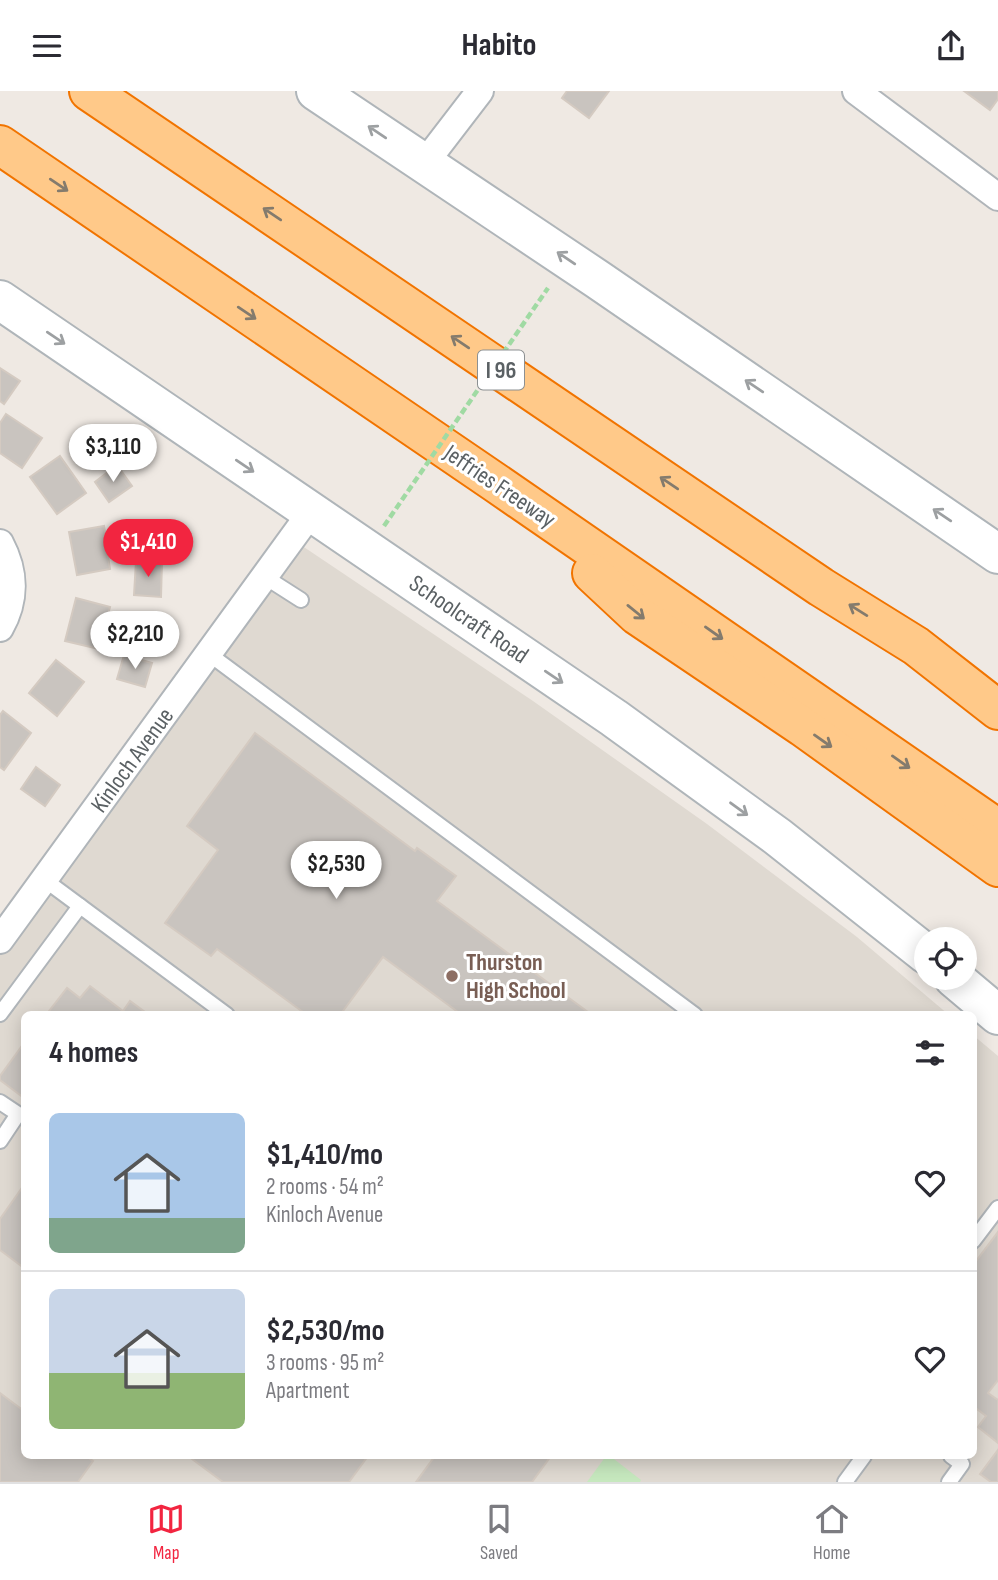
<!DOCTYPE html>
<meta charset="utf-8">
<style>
body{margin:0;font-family:"Sofia Sans Condensed",sans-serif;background:#f2f2f3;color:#2b2b33;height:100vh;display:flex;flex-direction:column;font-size:26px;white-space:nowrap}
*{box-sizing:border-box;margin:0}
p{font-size:23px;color:#7c7c81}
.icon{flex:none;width:38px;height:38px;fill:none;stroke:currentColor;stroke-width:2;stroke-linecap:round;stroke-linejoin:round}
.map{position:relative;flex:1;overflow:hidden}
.details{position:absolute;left:21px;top:920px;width:956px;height:448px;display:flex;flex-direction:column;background:#fff;border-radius:10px;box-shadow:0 4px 18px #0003}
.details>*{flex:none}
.tools{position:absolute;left:914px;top:836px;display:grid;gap:14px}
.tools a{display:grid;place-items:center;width:63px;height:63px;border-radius:50%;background:#fff;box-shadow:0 4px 18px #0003;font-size:35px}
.price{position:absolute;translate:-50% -60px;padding:0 16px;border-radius:24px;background:#fff;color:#222;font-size:23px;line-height:46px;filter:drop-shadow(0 2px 4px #0008)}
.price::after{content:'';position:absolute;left:50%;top:42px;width:21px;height:16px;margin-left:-10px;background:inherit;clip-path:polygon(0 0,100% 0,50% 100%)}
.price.selected{background:#f22540;color:#fff}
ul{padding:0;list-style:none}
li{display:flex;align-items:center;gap:21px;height:175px;padding:0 28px}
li+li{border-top:2px solid #e1e1e2}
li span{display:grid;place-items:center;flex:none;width:196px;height:140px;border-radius:10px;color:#555}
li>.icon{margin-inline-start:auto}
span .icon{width:84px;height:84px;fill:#fffc;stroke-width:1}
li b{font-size:30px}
h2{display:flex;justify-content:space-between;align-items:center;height:84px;padding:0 28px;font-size:30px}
header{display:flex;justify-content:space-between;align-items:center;height:91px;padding:0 28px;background:#fff;font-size:32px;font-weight:700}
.tabs{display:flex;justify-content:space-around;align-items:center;height:98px;border-top:2px solid #e1e1e2;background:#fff;font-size:19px;color:#7c7c81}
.tabs a{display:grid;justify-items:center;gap:4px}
.tabs .selected{color:#f22540}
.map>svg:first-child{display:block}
.education{fill:#dfd9d1}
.green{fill:#c6e8be}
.building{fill:#c9c4bf;stroke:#d4cac1;stroke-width:2}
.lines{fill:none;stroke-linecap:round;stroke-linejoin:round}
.service-casing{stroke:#b0b5b9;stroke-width:18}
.minor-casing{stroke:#b0b5b9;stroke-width:30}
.secondary-casing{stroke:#afb5b9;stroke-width:42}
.motorway-casing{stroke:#f17400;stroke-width:42}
.service{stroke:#fff;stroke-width:14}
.minor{stroke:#fff;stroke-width:26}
.secondary{stroke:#fff;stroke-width:38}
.motorway{stroke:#ffc989;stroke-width:38}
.path-bridge{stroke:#a0daa3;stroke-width:4.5;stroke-dasharray:7 3.5;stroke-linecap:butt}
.oneway{stroke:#9da0a2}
.oneway2{stroke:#847b6d}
.education-dot{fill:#8d6e63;stroke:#fff;stroke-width:2.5}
.labels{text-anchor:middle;stroke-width:6;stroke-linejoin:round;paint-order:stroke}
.shield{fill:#fff;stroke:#8c9092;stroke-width:2}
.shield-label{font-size:23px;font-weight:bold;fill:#5b6164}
.street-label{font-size:24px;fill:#5b6164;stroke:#fff}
.education-label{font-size:24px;font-weight:bold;fill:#785e54;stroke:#fff;text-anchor:start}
</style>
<header><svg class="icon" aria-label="menu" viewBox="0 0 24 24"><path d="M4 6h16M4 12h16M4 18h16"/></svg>Habito<svg class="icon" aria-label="share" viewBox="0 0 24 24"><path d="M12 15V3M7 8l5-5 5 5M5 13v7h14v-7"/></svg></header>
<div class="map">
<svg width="998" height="1391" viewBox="0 0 998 1391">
<rect width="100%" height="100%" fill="#efe9e3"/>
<path class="education" d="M280,440L533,610L707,733L857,846L949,924H24V1365H973V944L998,965V1391H0V826Z"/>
<path class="green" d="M606,1365H610L641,1389L640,1391H587Z"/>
<g class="building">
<path d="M567,0H609L589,27L562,7Z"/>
<path d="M964,0H998V8L990,19Z"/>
<path d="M0,277L20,290L4,313L0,310Z"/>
<path d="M6,323L42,347L22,377L0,362V332Z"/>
<path d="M60,365L86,402L57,423L30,386Z"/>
<path d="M117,374L132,395L109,411L95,391Z"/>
<path d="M104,435L106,446L128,442L131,461L108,465L110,478L77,484L69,441Z"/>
<path d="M136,470L162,471L161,506L134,504Z"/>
<path d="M76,507L110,516L99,558L65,550Z"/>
<path d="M124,564L152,572L145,596L117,588Z"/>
<path d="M56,569L84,591L57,625L29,602Z"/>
<path d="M3,620L31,642L4,679L0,676V624Z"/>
<path d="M255,642L415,760L417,757L456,785L437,810L592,924H462L383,866L340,924H307L217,858L211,865L165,832L218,759L187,735Z"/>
<path d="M36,676L60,694L45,715L21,698Z"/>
<path d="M90,895L123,920L130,910L149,924H46L67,897L80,907Z"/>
<path d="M24,952V1007L0,989V985Z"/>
<path d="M24,1094V1177L0,1159V1128Z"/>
<path d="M998,1141V1289L988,1302L998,1309V1352L978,1336L986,1325L973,1315V1174Z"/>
<path d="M0,1302L24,1320V1365H86L93,1370L78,1391H0Z"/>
<path d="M998,1359V1391H991L980,1383Z"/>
<path d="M188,1365H368L349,1391H223Z"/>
<path d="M435,1365H551L532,1391H416Z"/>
</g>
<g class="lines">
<defs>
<g id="service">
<path d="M265,486L301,509"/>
<path d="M209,563L695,924"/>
<path d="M45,789L227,924"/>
<path d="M0,923L80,815"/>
<path d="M0,1011L18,1023L0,1050"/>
<path d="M973,1150L998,1117"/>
<path d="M845,1391L864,1365"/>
<path d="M949,1391L962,1373L951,1365"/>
</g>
<g id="minor">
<path d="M856,0L998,106"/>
<path d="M424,73L480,0"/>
<path d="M0,452C15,480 16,509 0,537"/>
<path d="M0,849L312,420"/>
</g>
<g id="secondary">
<path d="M316,0L597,188L998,463"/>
<path d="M0,209L614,627L778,746L926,863"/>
<path d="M954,887L998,924"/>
</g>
<g id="motorway">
<path d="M89,0L821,496L916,555L998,619"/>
<path d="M0,54L496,392L998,738"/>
<path d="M592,482L637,524L803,636L998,776"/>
</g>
</defs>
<use href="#service" class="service-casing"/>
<use href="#minor" class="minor-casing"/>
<use href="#secondary" class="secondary-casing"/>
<use href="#motorway" class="motorway-casing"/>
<use href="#service" class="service"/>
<use href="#minor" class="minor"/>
<use href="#secondary" class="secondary"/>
<use href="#motorway" class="motorway"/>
<path class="path-bridge" d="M384,435L548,197"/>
</g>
<defs><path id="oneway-shaft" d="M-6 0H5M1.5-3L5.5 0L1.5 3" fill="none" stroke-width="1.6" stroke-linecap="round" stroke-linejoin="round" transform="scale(1.75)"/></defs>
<g class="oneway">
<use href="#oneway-shaft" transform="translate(377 41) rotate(-146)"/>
<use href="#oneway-shaft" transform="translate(566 167) rotate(-146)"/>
<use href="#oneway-shaft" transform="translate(56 247) rotate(34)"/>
<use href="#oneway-shaft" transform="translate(754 295) rotate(-146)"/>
<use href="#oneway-shaft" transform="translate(245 375) rotate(34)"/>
<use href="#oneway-shaft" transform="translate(942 424) rotate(-146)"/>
<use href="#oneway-shaft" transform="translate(554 586) rotate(34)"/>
<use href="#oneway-shaft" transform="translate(739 718) rotate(36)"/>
</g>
<g class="oneway2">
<use href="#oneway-shaft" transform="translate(59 94) rotate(34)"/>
<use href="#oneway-shaft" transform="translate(272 123) rotate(-146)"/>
<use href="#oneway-shaft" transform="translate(247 222) rotate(34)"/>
<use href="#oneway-shaft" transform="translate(460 251) rotate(-146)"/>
<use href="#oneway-shaft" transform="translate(669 392) rotate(-146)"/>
<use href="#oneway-shaft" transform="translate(858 519) rotate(-148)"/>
<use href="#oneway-shaft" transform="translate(636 521) rotate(39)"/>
<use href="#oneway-shaft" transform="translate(714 542) rotate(35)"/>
<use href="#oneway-shaft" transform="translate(823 650) rotate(35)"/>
<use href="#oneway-shaft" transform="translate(901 671) rotate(35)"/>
</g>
<circle class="education-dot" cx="452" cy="885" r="7"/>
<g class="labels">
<rect class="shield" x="478" y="259.5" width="46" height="39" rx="5"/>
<g class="shield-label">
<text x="501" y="287">I 96</text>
</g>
<g class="street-label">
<text transform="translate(500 395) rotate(34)" y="8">Jeffries Freeway</text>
<text transform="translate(469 528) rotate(34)" y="8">Schoolcraft Road</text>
<text transform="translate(132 669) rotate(-54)" y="8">Kinloch Avenue</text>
</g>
<g class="education-label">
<text x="466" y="879">Thurston<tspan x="466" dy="28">High School</tspan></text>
</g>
</g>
</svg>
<div class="tools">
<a><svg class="icon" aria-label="locate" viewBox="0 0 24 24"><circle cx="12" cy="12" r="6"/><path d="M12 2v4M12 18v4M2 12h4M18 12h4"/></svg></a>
</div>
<b class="price" style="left:113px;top:393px">$3,110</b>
<b class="price selected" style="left:148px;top:488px">$1,410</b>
<b class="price" style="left:135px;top:580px">$2,210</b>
<b class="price" style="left:336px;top:810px">$2,530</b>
<section class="details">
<h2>4 homes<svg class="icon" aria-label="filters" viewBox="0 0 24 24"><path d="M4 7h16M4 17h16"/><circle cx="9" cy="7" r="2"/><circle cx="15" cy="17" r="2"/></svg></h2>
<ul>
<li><span style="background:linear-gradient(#a9c7e8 75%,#7fa58c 0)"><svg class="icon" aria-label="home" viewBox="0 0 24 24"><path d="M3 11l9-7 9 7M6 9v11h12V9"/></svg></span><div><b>$1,410/mo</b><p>2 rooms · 54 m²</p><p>Kinloch Avenue</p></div><svg class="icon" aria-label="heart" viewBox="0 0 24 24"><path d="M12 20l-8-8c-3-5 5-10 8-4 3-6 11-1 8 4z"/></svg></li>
<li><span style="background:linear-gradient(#c9d6e8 60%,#8fb573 0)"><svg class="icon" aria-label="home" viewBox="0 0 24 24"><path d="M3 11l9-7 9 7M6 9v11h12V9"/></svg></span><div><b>$2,530/mo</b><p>3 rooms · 95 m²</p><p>Apartment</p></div><svg class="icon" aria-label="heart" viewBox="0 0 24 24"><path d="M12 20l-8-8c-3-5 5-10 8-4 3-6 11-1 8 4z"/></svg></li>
</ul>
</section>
</div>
<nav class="tabs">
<a class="selected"><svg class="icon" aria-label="map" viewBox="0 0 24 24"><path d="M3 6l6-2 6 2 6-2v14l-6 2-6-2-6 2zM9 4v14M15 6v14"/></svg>Map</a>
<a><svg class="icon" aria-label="saved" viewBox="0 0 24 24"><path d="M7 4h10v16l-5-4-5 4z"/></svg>Saved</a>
<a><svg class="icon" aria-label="home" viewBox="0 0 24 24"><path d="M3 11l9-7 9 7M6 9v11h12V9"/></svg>Home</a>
</nav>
